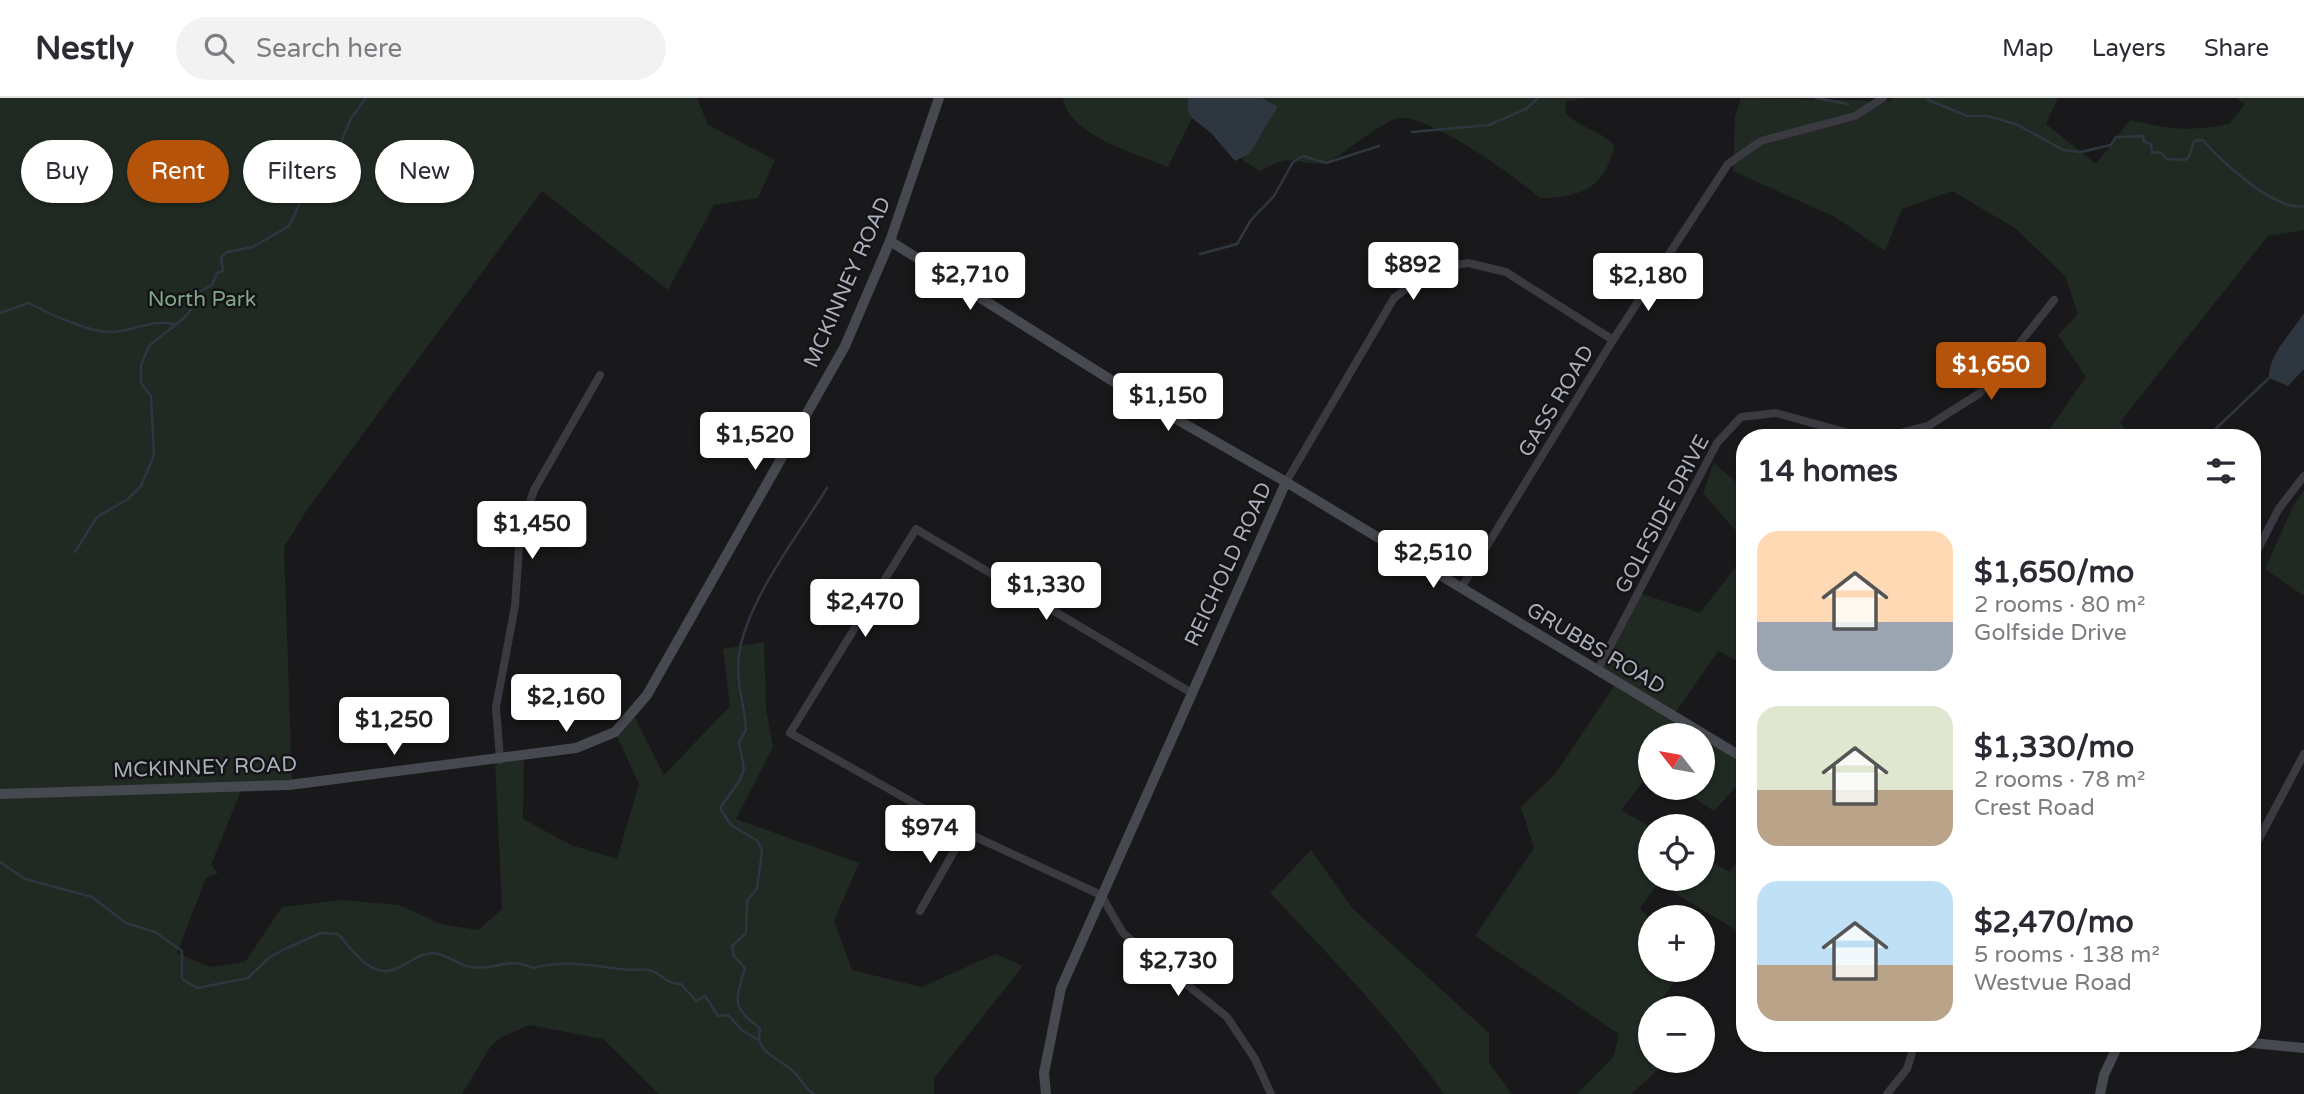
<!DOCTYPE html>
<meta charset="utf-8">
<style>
body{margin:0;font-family:"Varela Round",sans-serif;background:#f2f2f3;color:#2b2b33;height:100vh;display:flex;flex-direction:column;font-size:26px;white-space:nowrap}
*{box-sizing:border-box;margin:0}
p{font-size:23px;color:#7c7c81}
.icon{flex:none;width:38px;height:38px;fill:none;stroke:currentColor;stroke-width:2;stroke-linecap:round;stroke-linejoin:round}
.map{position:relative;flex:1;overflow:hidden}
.details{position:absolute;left:1736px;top:331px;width:525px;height:623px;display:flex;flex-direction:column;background:#fff;border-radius:28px;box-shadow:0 2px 5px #0004}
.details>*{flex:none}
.top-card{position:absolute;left:21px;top:42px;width:665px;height:63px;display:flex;gap:14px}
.needle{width:46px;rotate:301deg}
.tools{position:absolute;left:1638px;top:625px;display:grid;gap:14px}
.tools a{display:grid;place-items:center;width:77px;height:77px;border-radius:50%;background:#fff;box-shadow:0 2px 5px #0004;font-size:35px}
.price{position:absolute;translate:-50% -60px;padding:0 16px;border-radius:7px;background:#fff;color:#222;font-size:23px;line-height:46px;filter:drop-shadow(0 2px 4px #0008)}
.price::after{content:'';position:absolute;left:50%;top:42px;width:21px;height:16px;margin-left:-10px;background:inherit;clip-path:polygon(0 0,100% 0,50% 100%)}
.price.active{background:#b45309;color:#fff}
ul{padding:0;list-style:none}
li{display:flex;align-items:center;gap:21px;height:175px;padding:0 21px}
li span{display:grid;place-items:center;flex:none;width:196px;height:140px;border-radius:21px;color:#555}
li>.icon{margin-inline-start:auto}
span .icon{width:84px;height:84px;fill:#fffc;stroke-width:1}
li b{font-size:30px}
h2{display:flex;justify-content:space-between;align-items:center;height:84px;padding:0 21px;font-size:30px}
.tag{padding:0 24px;border-radius:32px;background:#fff;box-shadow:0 2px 5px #0004;font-size:24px;line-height:63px}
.tag.active{background:#b45309;color:#fff}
header{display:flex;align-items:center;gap:42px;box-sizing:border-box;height:98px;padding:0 35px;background:#fff;border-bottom:2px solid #e1e1e2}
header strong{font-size:33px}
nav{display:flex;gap:38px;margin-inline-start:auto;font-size:24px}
.search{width:490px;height:63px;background:#f2f2f3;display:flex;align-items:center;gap:18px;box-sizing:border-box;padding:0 24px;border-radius:38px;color:#7c7c81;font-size:26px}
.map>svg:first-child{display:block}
.green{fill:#202922}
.water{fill:#2e3640}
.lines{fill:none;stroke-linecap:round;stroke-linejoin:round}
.stream{stroke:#2e3640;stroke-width:2.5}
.street{stroke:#3a3a40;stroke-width:8}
.secondary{stroke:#474950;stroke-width:10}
.labels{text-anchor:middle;stroke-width:5;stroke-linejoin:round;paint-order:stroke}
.street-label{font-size:21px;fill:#abaebb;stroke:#141416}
.park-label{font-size:21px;fill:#82a688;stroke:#141416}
</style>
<header>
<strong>Nestly</strong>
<div class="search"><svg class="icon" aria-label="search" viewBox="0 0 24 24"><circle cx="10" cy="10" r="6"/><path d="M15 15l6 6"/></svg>Search here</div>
<nav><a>Map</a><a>Layers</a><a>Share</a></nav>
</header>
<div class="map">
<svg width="2304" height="996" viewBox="0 0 2304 996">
<rect width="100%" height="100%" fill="#19191b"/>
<g class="green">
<path d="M0,0H697L708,27L775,62L758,100L714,107L668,192L542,93L307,412L284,449L292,683L244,685L211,767L218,775L206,780L177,855L210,869L245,864L282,809L342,802L399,807L441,826L478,832L502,811L495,662L524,658L523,721L571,747L617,761L639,686L615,634L632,614L664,677L730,608L723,551L764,544L766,611L773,649L736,721L859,765L834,823L852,872L922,889L995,856L1023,868L934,980V996H659L603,941L529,927L500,940L491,948L462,996H0Z"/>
<path d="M1063,0H1188V14L1192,20L1168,69C1137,56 1068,37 1063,0Z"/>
<path d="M1262,0H1589L1566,3L1565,14C1581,32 1598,30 1614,47C1606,90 1580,100 1540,100C1516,79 1428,15 1397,20C1385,23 1343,55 1329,64C1298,71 1297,51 1260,73L1242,62L1278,10Z"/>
<path d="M1741,0L1891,3L1893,0H2058L2046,26L2096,66L2130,22C2170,31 2188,34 2229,26L2245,6L2236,0H2304V132L2268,138L2120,324L2131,339H2044L2086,279L2058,237L2078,216L2065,178L2015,130L1952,93L1902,111L1885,153L1835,119L1733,73L1735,19Z"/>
<path d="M1714,365L1745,392V443L1703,395Z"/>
<path d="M2304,393V498L2265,471L2294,406Z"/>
<path d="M1745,457V567L1718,553L1673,618L1745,661V679L1714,713L1679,690H1703V637H1650V675L1621,712L1650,729V780H1703V759L1730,774L1745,752V821L1736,832L1658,785L1640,810L1650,822V872H1683L1655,910H1650L1644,924L1650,930V962L1668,963L1631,996H1577L1614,958L1619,936L1475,838L1534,750L1521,709L1555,676L1616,585L1597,573L1639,495L1700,515Z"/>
<path d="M1311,752L1353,811L1489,935V965L1512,996H1444C1393,923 1331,859 1270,795Z"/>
</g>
<g class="water">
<path d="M1188,0H1262L1278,9L1249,56L1235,63L1211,35L1192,20L1188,14Z"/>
<path d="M2304,215V271L2288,288L2269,280C2268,256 2292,235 2304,215Z"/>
</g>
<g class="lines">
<g class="stream">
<path d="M1816,0L1848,6"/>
<path d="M1928,2L1967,18H1988L2018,27L2063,52L2081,54L2111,47L2116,39L2143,38L2144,44L2151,46L2152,55L2160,54L2167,61L2185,62L2189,59L2194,43L2203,42C2220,63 2276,114 2304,108"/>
<path d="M1412,34L1489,27L1526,11L1538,0"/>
<path d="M1200,156L1237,146L1251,122L1274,98L1293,64L1303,58L1326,65L1379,48"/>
<path d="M0,215L29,205C49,216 90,235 113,234C134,233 153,221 173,226"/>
<path d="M2206,340L2269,280"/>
<path d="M75,454L97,419L128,401L141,388L154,357L151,298L141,285V267L149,248L185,219L195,206L193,197L212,187L217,175L223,173L221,159L227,154L253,149L289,128L305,94L332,67L351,20L366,0"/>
<path d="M0,764L25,781L92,799L126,825L155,834L182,853V881L197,890L248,880L270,859L287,850L321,835L338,836C349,848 362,867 378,872C398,878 413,855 434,855C447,856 458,867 470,869C494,873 508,858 533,870C562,862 590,867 619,871C630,873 642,870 652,873C665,878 663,885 681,886L696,903L705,898L718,918L728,917L743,933L759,942C763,957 785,964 795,975C802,983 805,991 814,996"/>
<path d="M759,942L760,930C730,909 736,902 745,870L734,858L732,848L746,835L747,803L757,790L762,754L758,743L731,727L720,710L740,682L744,671L739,644L746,632C745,608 735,582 739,557C746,504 798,437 827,390"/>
</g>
<g class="street">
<path d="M1881,340L1928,328L1980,295L2054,202"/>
<path d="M1286,384L1394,200L1432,171L1468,165L1506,174L1613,242"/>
<path d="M2252,463L2278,412L2304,378"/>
<path d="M1461,490L1613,242L1728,66L1761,43L1855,18L1883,0"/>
<path d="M1597,573L1717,345L1741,319L1776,315L1867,340"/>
<path d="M1190,594L916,431L790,635L965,734L1101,797L1123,835L1227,919L1255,961L1271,996"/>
<path d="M500,662L496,609L515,508L520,434L534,392L600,277"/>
<path d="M2252,754L2304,656"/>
<path d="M920,813L965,734"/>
<path d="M1887,996L1907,971L1915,945"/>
</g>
<g class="secondary">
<path d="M890,143L1138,299L1286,384L1745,661"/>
<path d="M0,696L289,687L576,650L615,634L647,597L845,248L890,143L939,0"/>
<path d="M2252,945L2304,950"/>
<path d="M1046,996L1044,975L1061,890L1286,384"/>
<path d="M2100,996L2104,977L2119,945"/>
</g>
</g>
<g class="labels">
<g class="street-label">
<text transform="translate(847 184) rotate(-66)" y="7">MCKINNEY ROAD</text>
<text transform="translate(1556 303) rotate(-59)" y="7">GASS ROAD</text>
<text transform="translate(1662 416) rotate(-62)" y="7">GOLFSIDE DRIVE</text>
<text transform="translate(1228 466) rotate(-65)" y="7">REICHOLD ROAD</text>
<text transform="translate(1596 550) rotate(31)" y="7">GRUBBS ROAD</text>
<text transform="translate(205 669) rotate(-2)" y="7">MCKINNEY ROAD</text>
</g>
<g class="park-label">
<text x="202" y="208">North Park</text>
</g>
</g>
</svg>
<div class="tools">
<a><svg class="needle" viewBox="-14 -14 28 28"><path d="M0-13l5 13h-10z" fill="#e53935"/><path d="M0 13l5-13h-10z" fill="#7c7c81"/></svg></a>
<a><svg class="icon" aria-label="locate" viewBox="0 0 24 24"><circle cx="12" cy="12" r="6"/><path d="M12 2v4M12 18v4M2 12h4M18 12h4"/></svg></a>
<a>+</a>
<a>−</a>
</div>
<b class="price" style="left:1413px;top:204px">$892</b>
<b class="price" style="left:970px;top:214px">$2,710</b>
<b class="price" style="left:1648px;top:215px">$2,180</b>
<b class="price active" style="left:1991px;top:304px">$1,650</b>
<b class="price" style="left:1168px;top:335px">$1,150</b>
<b class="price" style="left:755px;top:374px">$1,520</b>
<b class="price" style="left:532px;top:463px">$1,450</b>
<b class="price" style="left:1433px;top:492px">$2,510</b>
<b class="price" style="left:1046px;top:524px">$1,330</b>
<b class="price" style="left:865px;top:541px">$2,470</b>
<b class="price" style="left:566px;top:636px">$2,160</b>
<b class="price" style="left:394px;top:659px">$1,250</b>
<b class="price" style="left:930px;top:767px">$974</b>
<b class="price" style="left:1178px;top:900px">$2,730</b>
<div class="top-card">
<a class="tag">Buy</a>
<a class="tag active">Rent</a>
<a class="tag">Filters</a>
<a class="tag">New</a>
</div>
<section class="details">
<h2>14 homes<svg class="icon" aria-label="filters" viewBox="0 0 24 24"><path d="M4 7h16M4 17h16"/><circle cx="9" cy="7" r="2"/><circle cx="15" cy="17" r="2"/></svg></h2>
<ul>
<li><span style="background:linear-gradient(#ffd9b3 65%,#9aa5b1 0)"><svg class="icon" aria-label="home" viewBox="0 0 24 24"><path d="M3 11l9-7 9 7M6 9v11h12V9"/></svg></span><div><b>$1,650/mo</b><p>2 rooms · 80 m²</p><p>Golfside Drive</p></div></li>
<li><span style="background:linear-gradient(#dfe7d0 60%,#b9a48a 0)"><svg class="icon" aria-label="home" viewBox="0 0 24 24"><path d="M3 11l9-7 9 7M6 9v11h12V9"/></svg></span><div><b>$1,330/mo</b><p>2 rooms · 78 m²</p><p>Crest Road</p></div></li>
<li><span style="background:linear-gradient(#bfe0f5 60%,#b9a48a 0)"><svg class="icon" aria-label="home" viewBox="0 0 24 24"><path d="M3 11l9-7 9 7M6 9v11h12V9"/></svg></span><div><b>$2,470/mo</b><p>5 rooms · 138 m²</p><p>Westvue Road</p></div></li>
</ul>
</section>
</div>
